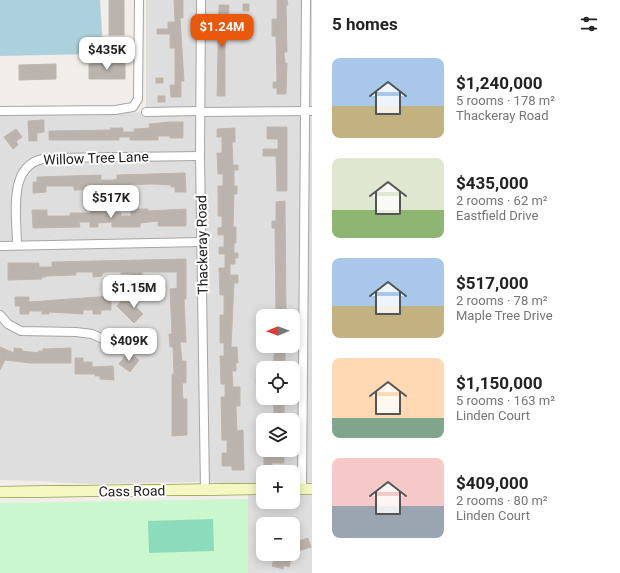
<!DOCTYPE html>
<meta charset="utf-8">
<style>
body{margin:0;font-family:Roboto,sans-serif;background:#f6f6f6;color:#222;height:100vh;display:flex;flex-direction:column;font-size:15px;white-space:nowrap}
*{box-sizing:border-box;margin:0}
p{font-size:13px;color:#767676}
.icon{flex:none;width:22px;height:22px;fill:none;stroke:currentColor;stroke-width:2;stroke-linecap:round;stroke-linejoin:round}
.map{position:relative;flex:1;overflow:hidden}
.sheet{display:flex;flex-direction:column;background:#fff;width:308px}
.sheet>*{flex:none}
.needle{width:26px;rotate:269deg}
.fabs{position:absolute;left:256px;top:309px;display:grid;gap:8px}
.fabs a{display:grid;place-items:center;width:44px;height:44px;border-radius:8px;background:#fff;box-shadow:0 2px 10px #0003;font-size:20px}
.price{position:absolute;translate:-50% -34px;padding:0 9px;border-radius:8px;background:#fff;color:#222;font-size:13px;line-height:26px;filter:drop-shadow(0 1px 2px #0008)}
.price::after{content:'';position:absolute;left:50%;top:24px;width:12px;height:9px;margin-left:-6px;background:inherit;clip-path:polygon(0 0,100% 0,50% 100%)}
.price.active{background:#ea580c;color:#fff}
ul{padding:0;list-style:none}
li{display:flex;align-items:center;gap:12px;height:100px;padding:0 20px}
li span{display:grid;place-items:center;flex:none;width:112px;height:80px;border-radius:8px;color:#555}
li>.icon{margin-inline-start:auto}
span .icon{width:48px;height:48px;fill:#fffc;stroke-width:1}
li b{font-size:17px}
h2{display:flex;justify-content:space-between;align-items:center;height:48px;padding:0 20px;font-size:17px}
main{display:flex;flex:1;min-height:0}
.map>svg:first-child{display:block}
.residential{fill:#dfdede;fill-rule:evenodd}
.park{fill:#caf7ce}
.pitch{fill:#8cdbbd}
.water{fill:#acd1dc}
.building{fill:#bbb4ae;stroke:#c2b6ac}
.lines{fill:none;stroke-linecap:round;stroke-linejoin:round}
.street-casing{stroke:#a5a5a5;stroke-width:10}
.secondary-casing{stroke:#69750c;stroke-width:12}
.street{stroke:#fff;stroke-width:8}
.secondary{stroke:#f3f7c1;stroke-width:11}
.labels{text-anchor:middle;stroke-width:4;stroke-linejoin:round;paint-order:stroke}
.street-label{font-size:14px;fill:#212121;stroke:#fff}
</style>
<main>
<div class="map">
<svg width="312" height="573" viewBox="0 0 312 573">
<rect width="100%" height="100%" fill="#f1eee9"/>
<path class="residential" d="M146,0H312V573H248V484L201,482L83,484L42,481L0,480V115L146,112ZM263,316H293V346H263ZM263,368H293V398H263ZM263,420H293V450H263ZM263,472H293V502H263ZM263,524H293V554H263Z"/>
<path class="park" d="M248,499V573H0V503Z"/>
<path class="pitch" d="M213,519L214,551L149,553L148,521Z"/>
<path class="water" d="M0,0H100L103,49L92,54L0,56Z"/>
<g class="building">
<rect x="109" y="0" width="15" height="35"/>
<path d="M174,0H183V18H180L184,81H181V97H171L170,85H175V48H170V34H157V29H168V22H175Z"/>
<path d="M277,0H287L288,5H286L287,52H284L285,63H287L286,94H277V88H273V82H277L276,36H272V19H277Z"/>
<rect x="243" y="4" width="6" height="7"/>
<path d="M219,5H229L228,32H226L225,48V96H217Z"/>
<path d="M125,63V79H89V64Z"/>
<path d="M56,64V79L19,80V65Z"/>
<rect x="156" y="78" width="7" height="5"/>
<rect x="158" y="96" width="7" height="6"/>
<path d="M44,120V132L37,133V141H29L28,121Z"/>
<path d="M170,122H183V138H170V136H158V140H130V137H119V140H49V131L111,130L110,128H123V132H134V129L150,128L149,124Z"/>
<path d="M267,127H287V191H277L276,156H263V149H278V139H267Z"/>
<path d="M235,128V142H232L233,165H238V170H234V186H237V194H234L233,227H236V243H234V253H238V258H235V264H230V275H238V283H234L231,347H237L238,363H236V371H232L233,387H240V406H236L237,431L243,430L244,470H232V466H222V453H227V440H222L221,397H225V384H221L220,356H224V343H220V315H224V295H220L219,268H225V254H219V247H224V235H218V228L222,227V216H218V186H223V174H218L217,153H222V137H217V129Z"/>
<path d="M16,129L22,137L16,141L18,145L13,149L4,137Z"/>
<path d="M185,173L186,192H175V187H171V185L152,184L126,185V189L74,190V186H46V192L33,193V182H37V177L101,175V180H112L117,179V175Z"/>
<path d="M285,201L286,308L285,316H276L275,228H272V221H276V202Z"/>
<path d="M95,206V211L121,213V216H131V209H148V211L186,209V226H158V221L140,223V227H112V222L98,223V227H90V222H79L80,227L33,228L32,210H47V216H70V213H90V207Z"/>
<path d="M186,259V299H184L186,342H180L182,361H186V383H182L183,399H187V435L172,436V374H174L173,347H170L169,334H172L170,289L177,288V272H142V275L132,276V274H121V272H106L102,274V276L93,277V272H76V275L46,276V277H41L42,279L8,280V263H39V267H52V262Z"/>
<path d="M111,296V310H101V314H93V310H83V314L49,312V314H42V311H29V314H20V306H15V297H29V302Z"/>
<path d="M125,297L128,301L132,297L138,304L136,307L143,314L134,323L117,306Z"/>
<path d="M135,328L145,329V347H128V338H135Z"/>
<path d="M275,346H285V368H273Z"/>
<path d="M0,347L14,353V348L22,349V351L39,353L38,351H43V349L71,348V363H30L5,360L0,370Z"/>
<path d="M128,352L139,360L130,372L119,364Z"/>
<path d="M75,358H83V362H92V367L113,366L114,380L100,379V376H95V374H75Z"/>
<path d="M256,380H263V386H257Z"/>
<rect x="274" y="405" width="10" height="15"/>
<path d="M264,455H284V463H272V467H264Z"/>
<path d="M308,538L311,547L293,553V543Z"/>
<path d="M276,554L292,557L289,567L284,565L283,569L272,566Z"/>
</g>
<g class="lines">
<defs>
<g id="street">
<path d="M201,0L200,156L205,490"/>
<path d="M0,111L115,110L133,107L138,99L139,0"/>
<path d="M146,112L200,111"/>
<path d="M200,112L312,111"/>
<path d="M17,245C17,215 6,161 49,158L200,156"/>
<path d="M0,246L202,242"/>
<path d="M0,315L8,324L21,331L76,332L92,334L103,339"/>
<path d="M302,489L306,0"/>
</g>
<g id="secondary">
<path d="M293,489H312"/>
<path d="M0,492L263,489"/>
</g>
</defs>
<use href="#street" class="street-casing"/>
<use href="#secondary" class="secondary-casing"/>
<use href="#street" class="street"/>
<use href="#secondary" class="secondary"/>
</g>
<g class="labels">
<g class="street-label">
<text transform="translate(96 158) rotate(-2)" y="5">Willow Tree Lane</text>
<text transform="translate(202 245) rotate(-91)" y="5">Thackeray Road</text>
<text transform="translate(132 491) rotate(-1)" y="5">Cass Road</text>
</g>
</g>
</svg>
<div class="fabs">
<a><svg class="needle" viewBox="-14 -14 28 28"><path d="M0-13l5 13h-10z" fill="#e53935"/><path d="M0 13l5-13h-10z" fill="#767676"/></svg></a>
<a><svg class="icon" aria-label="locate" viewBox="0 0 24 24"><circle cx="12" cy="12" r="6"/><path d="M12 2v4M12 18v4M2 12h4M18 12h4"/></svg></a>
<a><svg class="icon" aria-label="layers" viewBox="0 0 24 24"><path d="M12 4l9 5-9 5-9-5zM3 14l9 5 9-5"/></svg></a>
<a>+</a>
<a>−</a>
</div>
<b class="price active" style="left:222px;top:48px">$1.24M</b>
<b class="price" style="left:107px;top:71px">$435K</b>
<b class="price" style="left:111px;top:219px">$517K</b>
<b class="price" style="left:134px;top:309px">$1.15M</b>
<b class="price" style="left:129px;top:362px">$409K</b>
</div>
<section class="sheet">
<h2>5 homes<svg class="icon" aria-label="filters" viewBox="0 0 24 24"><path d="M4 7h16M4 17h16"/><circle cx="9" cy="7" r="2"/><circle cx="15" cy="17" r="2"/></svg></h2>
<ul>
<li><span style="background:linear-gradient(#a9c7e8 60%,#c2b280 0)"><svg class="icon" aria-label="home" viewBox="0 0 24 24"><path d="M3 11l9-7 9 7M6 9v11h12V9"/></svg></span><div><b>$1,240,000</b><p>5 rooms · 178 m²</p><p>Thackeray Road</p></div></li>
<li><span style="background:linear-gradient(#dfe7d0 65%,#8fb573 0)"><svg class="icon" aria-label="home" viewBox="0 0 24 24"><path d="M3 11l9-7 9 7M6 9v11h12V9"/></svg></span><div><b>$435,000</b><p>2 rooms · 62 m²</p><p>Eastfield Drive</p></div></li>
<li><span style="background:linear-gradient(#a9c7e8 60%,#c2b280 0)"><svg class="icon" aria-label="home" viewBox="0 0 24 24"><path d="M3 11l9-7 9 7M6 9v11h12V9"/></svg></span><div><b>$517,000</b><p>2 rooms · 78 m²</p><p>Maple Tree Drive</p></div></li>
<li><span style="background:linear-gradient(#ffd9b3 75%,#7fa58c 0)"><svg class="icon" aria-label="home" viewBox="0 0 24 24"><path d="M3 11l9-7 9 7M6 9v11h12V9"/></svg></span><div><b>$1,150,000</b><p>5 rooms · 163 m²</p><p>Linden Court</p></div></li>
<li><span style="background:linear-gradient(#f6c9c9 60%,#9aa5b1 0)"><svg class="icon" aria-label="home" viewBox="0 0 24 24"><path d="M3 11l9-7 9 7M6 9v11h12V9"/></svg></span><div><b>$409,000</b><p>2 rooms · 80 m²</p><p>Linden Court</p></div></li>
</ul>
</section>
</main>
